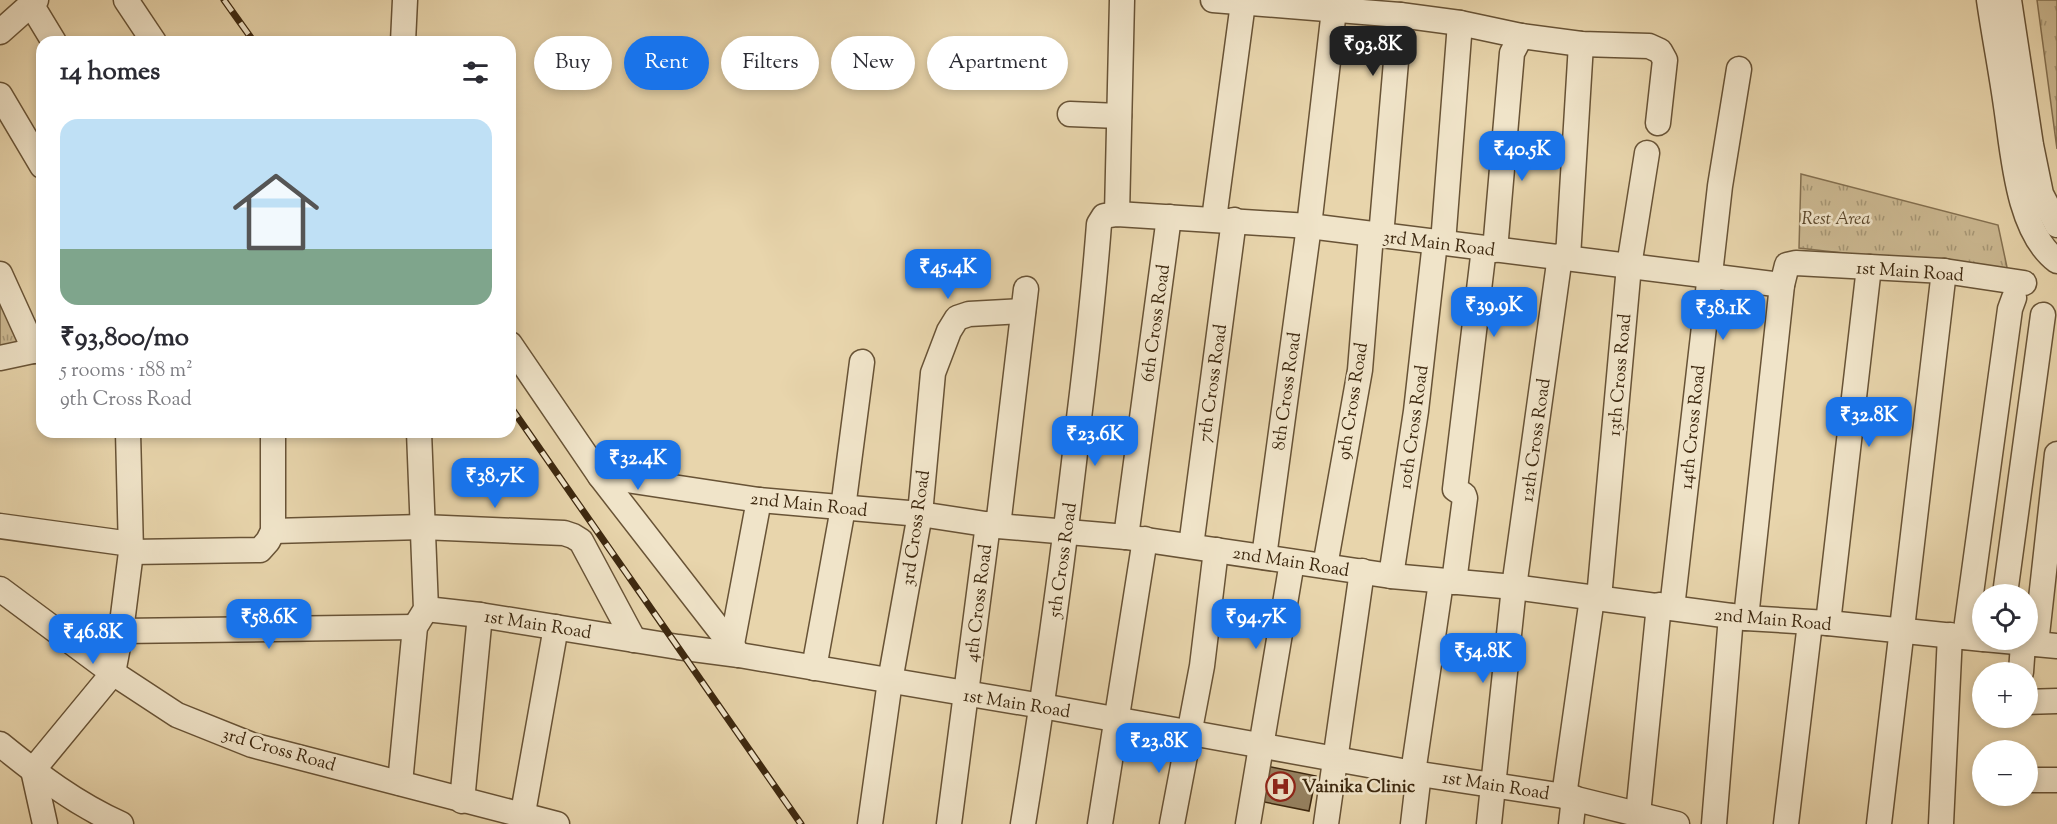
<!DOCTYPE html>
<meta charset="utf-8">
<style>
body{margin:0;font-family:"Sorts Mill Goudy",serif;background:#f2f2f3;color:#2b2b33;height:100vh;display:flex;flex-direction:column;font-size:22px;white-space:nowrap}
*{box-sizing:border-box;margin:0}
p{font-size:20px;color:#7c7c81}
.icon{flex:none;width:33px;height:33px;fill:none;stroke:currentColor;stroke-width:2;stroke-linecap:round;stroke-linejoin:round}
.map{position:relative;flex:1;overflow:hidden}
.drawer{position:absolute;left:36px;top:36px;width:480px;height:402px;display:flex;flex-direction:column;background:#fff;border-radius:18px;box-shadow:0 3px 9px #0003}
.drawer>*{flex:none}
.top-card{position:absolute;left:534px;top:36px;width:570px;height:54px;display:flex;gap:12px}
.controls{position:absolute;left:1972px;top:584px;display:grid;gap:12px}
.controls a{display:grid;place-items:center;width:66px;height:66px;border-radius:50%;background:#fff;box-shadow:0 3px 9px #0003;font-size:30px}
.price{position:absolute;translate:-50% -51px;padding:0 14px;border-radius:12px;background:#1a73e8;color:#fff;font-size:20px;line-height:39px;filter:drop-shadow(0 2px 3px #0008)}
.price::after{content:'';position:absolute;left:50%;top:36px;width:18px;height:14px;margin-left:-9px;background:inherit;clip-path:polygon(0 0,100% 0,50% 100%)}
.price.current{background:#222;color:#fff}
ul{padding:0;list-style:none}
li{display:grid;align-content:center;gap:12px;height:318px;padding:0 24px}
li+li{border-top:2px solid #e1e1e2}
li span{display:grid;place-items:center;height:186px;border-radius:18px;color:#555}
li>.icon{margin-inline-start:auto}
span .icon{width:108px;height:108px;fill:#fffc;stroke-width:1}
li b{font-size:26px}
h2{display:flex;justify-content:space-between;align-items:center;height:72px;padding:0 24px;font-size:26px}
.tag{padding:0 21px;border-radius:27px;background:#fff;box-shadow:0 3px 9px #0003;font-size:21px;line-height:54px}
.tag.current{background:#1a73e8;color:#fff}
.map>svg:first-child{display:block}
.grass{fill:url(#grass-tufts);stroke:#847050;stroke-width:1.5}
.building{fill:#968261;stroke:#3d280f;stroke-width:1.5}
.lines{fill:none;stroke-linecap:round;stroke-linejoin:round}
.minor-casing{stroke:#685336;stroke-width:27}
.minor{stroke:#f0e4c9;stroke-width:24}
.rail-casing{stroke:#3d280f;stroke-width:7}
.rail{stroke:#f0e4c9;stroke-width:4.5;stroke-dasharray:14;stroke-linecap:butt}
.labels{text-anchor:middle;stroke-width:5;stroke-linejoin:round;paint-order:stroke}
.park-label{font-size:18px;font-style:italic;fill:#594529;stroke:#f0e4c9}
.street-label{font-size:18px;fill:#3d280f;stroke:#f0e4c9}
.poi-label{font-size:18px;font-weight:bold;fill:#3d280f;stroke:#f0e4c9;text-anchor:start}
</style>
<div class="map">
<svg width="2057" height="824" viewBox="0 0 2057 824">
<defs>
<pattern id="grass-tufts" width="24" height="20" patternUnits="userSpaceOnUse" patternTransform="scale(1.5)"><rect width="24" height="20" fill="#cbb891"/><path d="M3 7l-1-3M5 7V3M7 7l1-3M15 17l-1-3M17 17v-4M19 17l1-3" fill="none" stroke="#a69675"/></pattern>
</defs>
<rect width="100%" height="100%" fill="#e8d5ac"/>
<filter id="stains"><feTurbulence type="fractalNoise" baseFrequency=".00333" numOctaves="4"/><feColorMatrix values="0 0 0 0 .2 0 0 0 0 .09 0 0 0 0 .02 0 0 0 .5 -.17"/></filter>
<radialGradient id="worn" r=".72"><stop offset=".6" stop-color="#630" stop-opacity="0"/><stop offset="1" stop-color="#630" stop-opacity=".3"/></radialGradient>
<g class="grass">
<path d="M2037,0H2057V149Z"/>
<path d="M1801,174L1998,225L2008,272L1799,248Z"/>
<path d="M0,274L35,351L0,358Z"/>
</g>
<path class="building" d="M1261,765L1316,776L1309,811L1254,800Z"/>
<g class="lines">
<defs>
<g id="minor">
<path d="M126,0L154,42"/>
<path d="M1213,0L1400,15L1460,23L1521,36L1581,44L1649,46L1660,51L1665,60L1658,123"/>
<path d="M1989,0C1994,35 2001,70 2006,106C2013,152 2017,231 2057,261"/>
<path d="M2009,0L2031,145L2041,194L2057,225"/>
<path d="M31,4L54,42"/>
<path d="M0,32L36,0"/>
<path d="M403,42L405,0"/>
<path d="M0,95L42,166"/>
<path d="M1070,114L1119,116"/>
<path d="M1117,214L1122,0"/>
<path d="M1214,219L1243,3"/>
<path d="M1381,236L1400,15"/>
<path d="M1443,243L1460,23"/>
<path d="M1495,250L1512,53L1521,36"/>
<path d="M1568,257L1581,44"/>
<path d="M0,274L35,351"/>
<path d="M510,344L600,476L739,655"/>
<path d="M0,358L42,349"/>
<path d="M600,476L759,500L920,514L998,526L1126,537L1391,576L1514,587L1746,618L1828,623L1983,639"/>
<path d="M0,526L131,544"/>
<path d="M998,526L1026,289"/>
<path d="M273,531L422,527L564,533L573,536L581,541L634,640"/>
<path d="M1126,537L1169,217"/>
<path d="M1191,546L1234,220"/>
<path d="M131,552L260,550L268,541L273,531V432"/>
<path d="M1264,557L1309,226L1334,10"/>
<path d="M1325,566L1360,370L1371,235"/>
<path d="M1391,576L1416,411L1435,242"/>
<path d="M1454,582L1465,498L1464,495L1455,489L1484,248"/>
<path d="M0,589L113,673L177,715L252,745L557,824"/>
<path d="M2005,594L2043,315"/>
<path d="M1599,598L1629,266L1647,153"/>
<path d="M1672,608L1720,186L1739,69"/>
<path d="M426,609L480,615L678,647L739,655L1042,706L1413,773L1564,796L1677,824"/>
<path d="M1746,618L1782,285L1787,265L1796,263L1944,271L2024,283"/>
<path d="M1828,623L1869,267"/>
<path d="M121,631L415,627"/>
<path d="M1965,637L2010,309L2014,298"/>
<path d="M1984,639L2057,646"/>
<path d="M732,644L759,500"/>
<path d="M2036,644L2057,454"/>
<path d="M814,668L843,508L862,362"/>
<path d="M2021,672L2023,644"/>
<path d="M2028,702L2057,701"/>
<path d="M0,744C38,775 76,804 121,824"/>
<path d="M1413,773L1441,582"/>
<path d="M2028,780H2057"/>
<path d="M400,783L415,627L426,609L419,432"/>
<path d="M1564,796L1592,598"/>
<path d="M462,801L480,615"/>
<path d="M1638,814L1659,605"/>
<path d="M45,824L33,770L113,673L121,631L131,552L128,432"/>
<path d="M521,824L556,627"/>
<path d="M870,824L890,681L920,514L933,373L949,331L957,318L969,314L1023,311"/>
<path d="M949,824L988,524"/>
<path d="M1023,824C1045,689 1064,554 1079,418C1087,353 1094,289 1099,224L1104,216L1117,214L1309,226L1782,285"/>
<path d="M1100,824L1145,539"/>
<path d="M1172,824L1202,666L1216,550"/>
<path d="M1248,824L1292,562"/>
<path d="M1326,824L1362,571"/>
<path d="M1413,824L1419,773"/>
<path d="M1489,824L1514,587L1560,256"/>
<path d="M1571,824L1574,798"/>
<path d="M1714,824L1731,616"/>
<path d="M1786,824L1810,623"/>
<path d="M1879,824L1944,271"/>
<path d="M1941,824L1950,635"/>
</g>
</defs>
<use href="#minor" class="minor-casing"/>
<use href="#minor" class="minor"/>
<defs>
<g id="rail">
<path d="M224,0L254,42"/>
<path d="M510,406L801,824"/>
</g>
</defs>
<use href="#rail" class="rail-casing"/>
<use href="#rail" class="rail"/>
</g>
<defs>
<symbol id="hospital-ring" viewBox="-11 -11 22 22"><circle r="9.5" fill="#f0e4c9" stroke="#8f2418" stroke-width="1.5"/><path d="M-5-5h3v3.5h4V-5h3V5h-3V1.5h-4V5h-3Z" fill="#8f2418"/></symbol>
</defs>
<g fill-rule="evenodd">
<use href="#hospital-ring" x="1264" y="770" width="33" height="33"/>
</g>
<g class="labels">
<g class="park-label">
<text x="1836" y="224">Rest Area</text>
</g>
<g class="street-label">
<text transform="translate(1439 243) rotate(7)" y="6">3rd Main Road</text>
<text transform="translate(1910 271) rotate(4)" y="6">1st Main Road</text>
<text transform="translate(1155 323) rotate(-82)" y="6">6th Cross Road</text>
<text transform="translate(1619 375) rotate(-85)" y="6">13th Cross Road</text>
<text transform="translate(1212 383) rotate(-82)" y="6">7th Cross Road</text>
<text transform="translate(1286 391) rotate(-82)" y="6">8th Cross Road</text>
<text transform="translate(1352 401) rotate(-81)" y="6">9th Cross Road</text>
<text transform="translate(1413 427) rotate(-82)" y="6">10th Cross Road</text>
<text transform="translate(1692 427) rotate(-84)" y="6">14th Cross Road</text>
<text transform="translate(1535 440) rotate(-82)" y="6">12th Cross Road</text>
<text transform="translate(809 504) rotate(6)" y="6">2nd Main Road</text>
<text transform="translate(915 528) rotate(-82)" y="6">3rd Cross Road</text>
<text transform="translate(1062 560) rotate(-82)" y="6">5th Cross Road</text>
<text transform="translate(1291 561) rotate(9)" y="6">2nd Main Road</text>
<text transform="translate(978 603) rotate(-83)" y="6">4th Cross Road</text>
<text transform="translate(1773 619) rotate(5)" y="6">2nd Main Road</text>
<text transform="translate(538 624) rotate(9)" y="6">1st Main Road</text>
<text transform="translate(1017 703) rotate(9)" y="6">1st Main Road</text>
<text transform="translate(279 749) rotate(16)" y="6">3rd Cross Road</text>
<text transform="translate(1496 785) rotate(9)" y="6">1st Main Road</text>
</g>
<g class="poi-label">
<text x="1302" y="792">Vainika Clinic</text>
</g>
</g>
<rect width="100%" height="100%" filter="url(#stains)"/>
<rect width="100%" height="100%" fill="url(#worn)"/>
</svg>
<div class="controls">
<a><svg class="icon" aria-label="locate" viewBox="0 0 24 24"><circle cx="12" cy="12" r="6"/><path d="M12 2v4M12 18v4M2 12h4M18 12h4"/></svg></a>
<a>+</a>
<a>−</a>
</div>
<b class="price current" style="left:1373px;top:77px">₹93.8K</b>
<b class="price" style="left:1522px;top:182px">₹40.5K</b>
<b class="price" style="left:948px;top:300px">₹45.4K</b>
<b class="price" style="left:1494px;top:338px">₹39.9K</b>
<b class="price" style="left:1723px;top:341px">₹38.1K</b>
<b class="price" style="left:1869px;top:448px">₹32.8K</b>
<b class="price" style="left:1095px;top:467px">₹23.6K</b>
<b class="price" style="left:638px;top:491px">₹32.4K</b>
<b class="price" style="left:495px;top:509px">₹38.7K</b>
<b class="price" style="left:269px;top:650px">₹58.6K</b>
<b class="price" style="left:1256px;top:650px">₹94.7K</b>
<b class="price" style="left:93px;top:665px">₹46.8K</b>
<b class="price" style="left:1483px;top:684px">₹54.8K</b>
<b class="price" style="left:1159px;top:774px">₹23.8K</b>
<div class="top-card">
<a class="tag">Buy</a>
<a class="tag current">Rent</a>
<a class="tag">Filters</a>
<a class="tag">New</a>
<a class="tag">Apartment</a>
</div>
<section class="drawer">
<h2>14 homes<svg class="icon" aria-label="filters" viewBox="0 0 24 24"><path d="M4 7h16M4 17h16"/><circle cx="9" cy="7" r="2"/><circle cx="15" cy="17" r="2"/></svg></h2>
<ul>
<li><span style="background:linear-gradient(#bfe0f5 70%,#7fa58c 0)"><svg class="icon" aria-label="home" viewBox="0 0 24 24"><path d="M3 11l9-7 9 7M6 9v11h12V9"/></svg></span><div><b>₹93,800/mo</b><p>5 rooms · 188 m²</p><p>9th Cross Road</p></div></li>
</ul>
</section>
</div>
